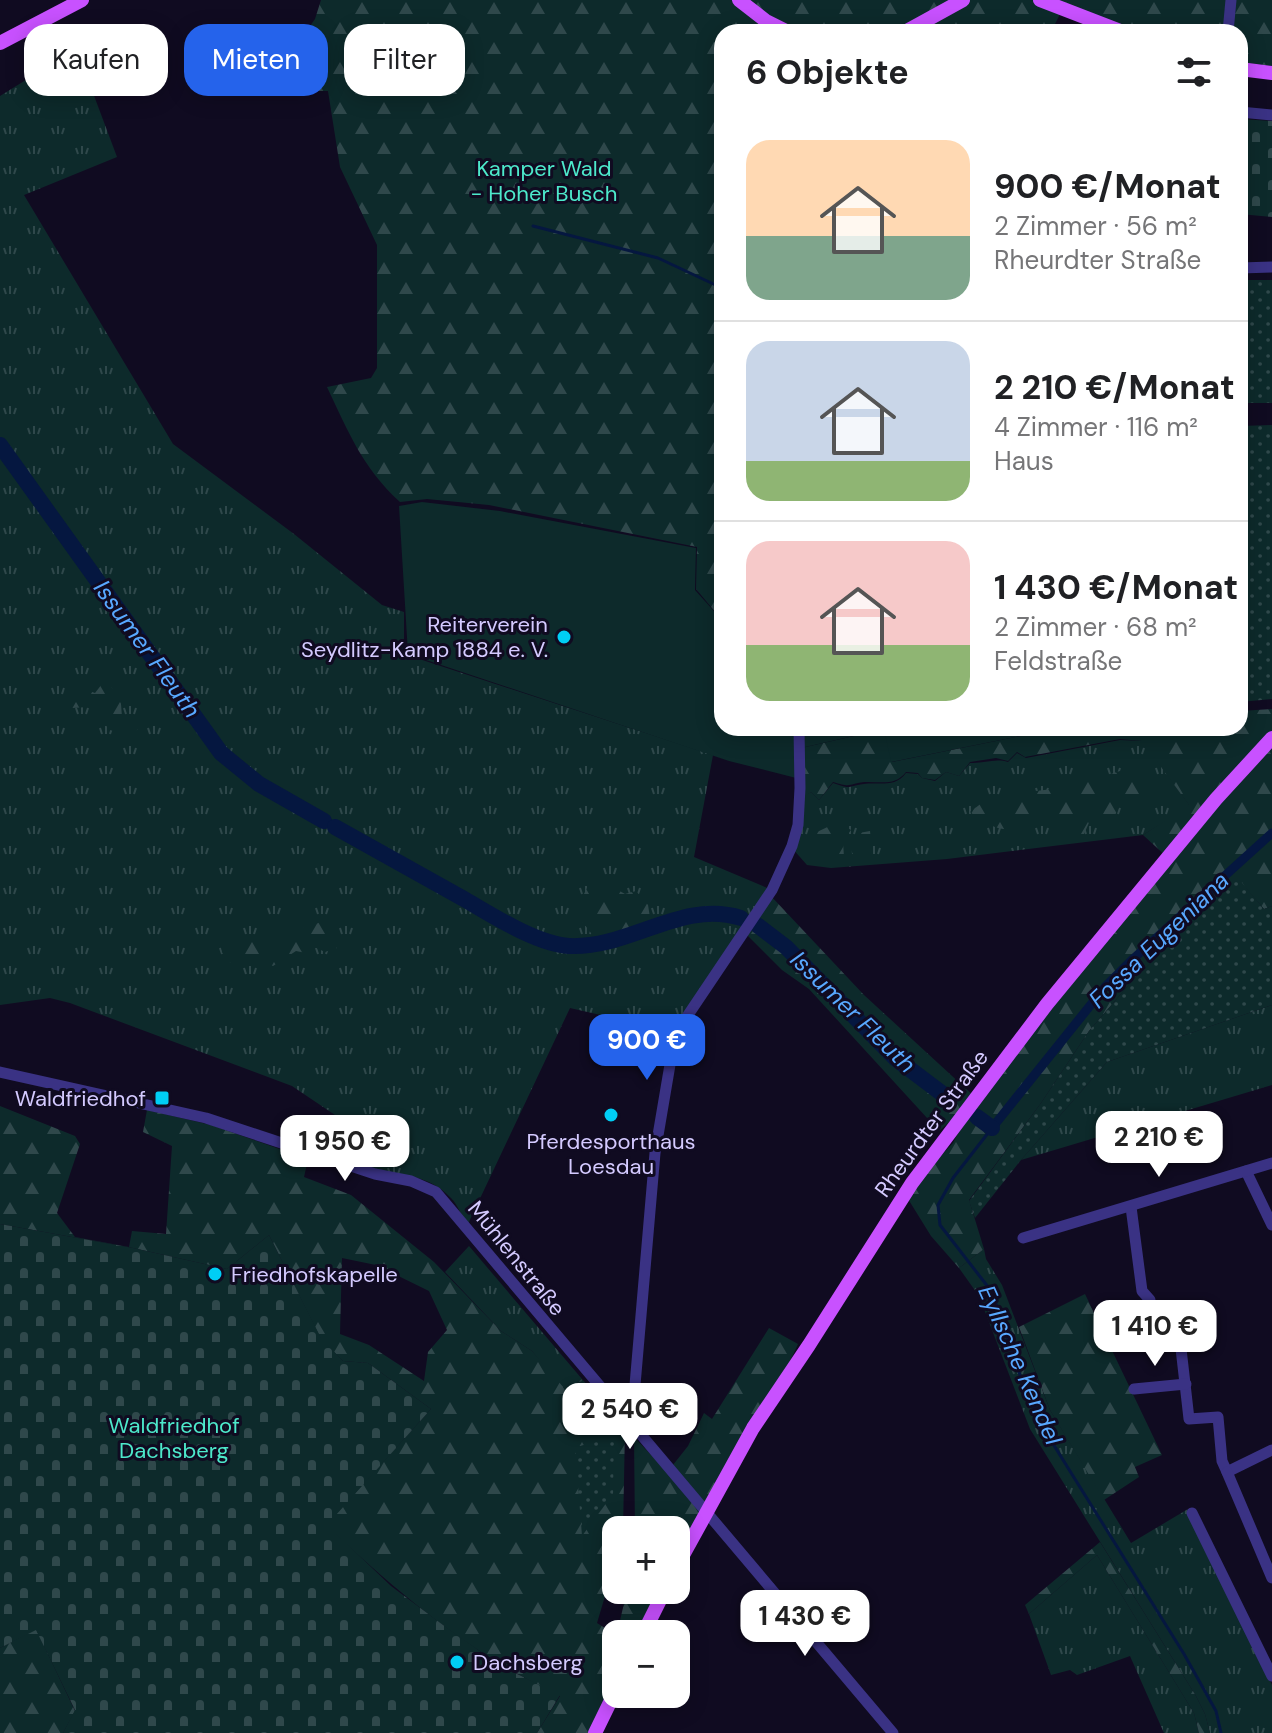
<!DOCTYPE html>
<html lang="de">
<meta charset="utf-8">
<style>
body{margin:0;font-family:"DM Sans",sans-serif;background:#f6f6f6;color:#202124;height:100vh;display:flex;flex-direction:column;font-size:30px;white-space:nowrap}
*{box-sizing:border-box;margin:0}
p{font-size:26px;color:#757577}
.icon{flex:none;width:44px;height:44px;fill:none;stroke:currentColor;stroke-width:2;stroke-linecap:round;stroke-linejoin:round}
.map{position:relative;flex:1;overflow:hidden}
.side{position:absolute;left:714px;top:24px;width:534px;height:712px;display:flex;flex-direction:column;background:#fff;border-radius:24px;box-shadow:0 4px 20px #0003}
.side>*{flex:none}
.top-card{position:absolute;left:24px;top:24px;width:570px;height:72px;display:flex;gap:16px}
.controls{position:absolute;left:602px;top:1516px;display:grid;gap:16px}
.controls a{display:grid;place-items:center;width:88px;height:88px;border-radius:16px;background:#fff;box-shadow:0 4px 20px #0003;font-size:40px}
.price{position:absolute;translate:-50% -68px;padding:0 18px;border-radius:16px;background:#fff;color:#222;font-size:26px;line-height:52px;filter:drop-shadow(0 2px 4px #0008)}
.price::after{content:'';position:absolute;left:50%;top:48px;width:24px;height:18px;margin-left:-12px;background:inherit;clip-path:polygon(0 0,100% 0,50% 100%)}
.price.active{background:#2563eb;color:#fff}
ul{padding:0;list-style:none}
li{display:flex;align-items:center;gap:24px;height:200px;padding:0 32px}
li+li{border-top:2px solid #e0e0e0}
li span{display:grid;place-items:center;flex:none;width:224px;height:160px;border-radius:24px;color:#555}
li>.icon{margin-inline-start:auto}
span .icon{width:96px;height:96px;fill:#fffc;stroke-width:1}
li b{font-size:34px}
h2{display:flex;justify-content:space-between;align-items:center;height:96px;padding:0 32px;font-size:34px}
.tag{padding:0 28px;border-radius:24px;background:#fff;box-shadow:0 4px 20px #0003;font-size:28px;line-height:72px}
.tag.active{background:#2563eb;color:#fff}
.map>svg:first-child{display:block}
.grass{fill:url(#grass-tufts)}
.forest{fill:url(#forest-firs);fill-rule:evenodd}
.cemetery{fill:url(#cemetery-stones)}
.park{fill:url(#park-dots)}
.pitch{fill:#0d2a2b}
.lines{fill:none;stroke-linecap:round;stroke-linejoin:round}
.stream{stroke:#051740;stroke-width:3}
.canal{stroke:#051740;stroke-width:9}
.river{stroke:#051740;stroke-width:16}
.minor{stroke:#3a3284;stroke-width:11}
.major{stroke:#c851ff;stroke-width:14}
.poi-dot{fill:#00cef5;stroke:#100b21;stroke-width:3}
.labels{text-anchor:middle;stroke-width:6;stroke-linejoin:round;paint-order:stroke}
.park-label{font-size:22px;fill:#4de9cb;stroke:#100b21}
.poi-label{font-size:22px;fill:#d4caff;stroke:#100b21;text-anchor:end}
.street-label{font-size:22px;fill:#d4caff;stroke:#100b21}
.water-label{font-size:24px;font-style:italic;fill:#58a8ff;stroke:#100b21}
</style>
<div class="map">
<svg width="1272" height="1733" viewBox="0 0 1272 1733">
<defs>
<pattern id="grass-tufts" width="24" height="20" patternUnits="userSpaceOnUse" patternTransform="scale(2)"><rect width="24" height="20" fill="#0d2a2b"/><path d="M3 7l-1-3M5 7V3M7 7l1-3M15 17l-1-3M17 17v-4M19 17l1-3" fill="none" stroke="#2f484b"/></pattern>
<pattern id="forest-firs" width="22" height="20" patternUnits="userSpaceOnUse" patternTransform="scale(2)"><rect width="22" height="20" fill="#0d2a2b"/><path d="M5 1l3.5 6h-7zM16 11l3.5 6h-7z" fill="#2f484b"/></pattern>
<pattern id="cemetery-stones" width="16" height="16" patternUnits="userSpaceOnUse" patternTransform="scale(2)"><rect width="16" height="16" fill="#0d2a2b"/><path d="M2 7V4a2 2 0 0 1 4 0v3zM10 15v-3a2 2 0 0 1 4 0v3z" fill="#2f484b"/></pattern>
<pattern id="park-dots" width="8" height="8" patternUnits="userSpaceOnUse" patternTransform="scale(2)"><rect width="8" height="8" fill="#0d2a2b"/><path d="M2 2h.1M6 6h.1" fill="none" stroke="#2f484b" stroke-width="1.8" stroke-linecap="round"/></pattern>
</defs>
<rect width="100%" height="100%" fill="#100b21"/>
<g class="grass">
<path d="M71,52L87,77L117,157L24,195L173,444L294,534L382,605L404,612V654L713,755L694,857L772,890L679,1033L570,1008L467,1226C462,1217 458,1205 451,1198C425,1170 390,1176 357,1165L335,1115L292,1086L70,1003L50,998L0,1005V96Z"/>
<path d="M1120,740L1143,741L1190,806L1143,835L947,859L831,868L807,865L792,848L804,796L811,792L819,800L833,783C852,790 847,786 864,784C880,782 895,788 906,773L918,774L922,778L935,781L946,772L959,776L970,763C984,764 994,758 1008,762L1017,753L1026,758Z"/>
<path d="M1272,1005V1085L1021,1160L1107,1062Z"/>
<path d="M469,1246L582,1379L565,1392L532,1351L501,1331L445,1272Z"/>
<path d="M984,1249L986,1259L1002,1285L1050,1410L1131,1543L1188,1509L1272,1685V1733H1210L1205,1714L1196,1696L1030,1429L979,1296L959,1268Z"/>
<path d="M1097,1555L1194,1713L1199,1733H1164L1130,1656L1077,1675L1070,1670L1051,1675L1029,1614Z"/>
</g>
<g class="forest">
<path d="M321,0H1272V66L1240,62V32H1135L1065,4L1051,32H722V620L696,589L697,547L489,505L427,499L400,502C362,467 349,433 327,387L371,378L377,368V245L340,167L328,91H281L256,79L276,51L301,39L315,19Z"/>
<path d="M102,684L120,691L122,717L138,729L130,736L110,730L89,707L72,708L64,699L65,686L74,685L95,693Z"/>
<path d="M1272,709V906L1264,909L1238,879L1133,980L1089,1031L1041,1103L969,1200L984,1249L959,1268L931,1236L905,1194L953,1143L974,1101L939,1131L809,989L782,970L744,932L769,894L864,995L976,1098L1167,857L1143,835L1189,805L1142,741L1120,739L1025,757L1017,752L1008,761L996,758L970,762L959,776L946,772L935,780L922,778L918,773L906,772C894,787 880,781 864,782C848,784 852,788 833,782L819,800L811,792L804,797L801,748L885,729L892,762L1060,728H1240V711Z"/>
<path d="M1135,766L1154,784L1139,800L1121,803L1114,817L1104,827L1092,816L1084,834L1070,840L1059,831L1060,815L1052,807C1018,832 1005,839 970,812L991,796L1053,789L1067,778L1087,782Z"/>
<path d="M838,822L851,830L843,841L844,858L832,863L814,854L817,832Z"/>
<path d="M870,831L873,859H861L852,854L851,842L859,833Z"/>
<path d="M593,876L625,894L636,891L648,905L652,930L594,937L575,912Z"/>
<path d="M323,921L335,928L337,948L325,952L310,945L306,953L296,951L273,966L265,962L263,951L245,965L229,962L222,952L220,939L228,935L237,940L257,934L263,948L266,941L285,939L288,928L292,923L306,928Z"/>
<path d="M0,1106L75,1136L80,1144L57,1213L75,1237L129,1247L132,1231L166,1234L172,1146L143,1132L147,1110L211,1125L308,1159L304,1177L351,1195L434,1262L501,1331L532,1351L590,1418L614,1416L625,1429L623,1530H616V1559L597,1623L616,1635V1684L588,1733H537L560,1696C468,1652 399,1594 326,1525L431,1409L368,1363L343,1361L321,1339L269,1235L227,1269L133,1248L0,1224ZM342,1258L376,1265L429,1291L447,1330L428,1352L424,1381L369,1345L340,1334Z"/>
<path d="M1085,1294L1162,1455L1135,1467L1139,1477L1104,1500L1050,1410L1019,1327Z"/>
<path d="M769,1328L798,1344L778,1387L676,1570V1530H635L634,1437L688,1494L669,1470L688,1446L704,1413L712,1419Z"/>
<path d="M1100,1542L1196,1696L1205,1714L1210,1733H1199L1194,1713L1097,1555L1029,1614L1025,1605Z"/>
<path d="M627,1590H666L643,1634H617Z"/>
<path d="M36,1629L75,1711L63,1733H0V1648Z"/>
</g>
<g class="cemetery">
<path d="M1240,119L1272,121V217L1240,214Z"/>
<path d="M0,1224L133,1248L227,1269L269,1235L321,1338L343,1361L368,1363L431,1409L327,1525L391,1586L443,1625L501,1666L560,1695L537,1733H63L75,1710L36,1630L0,1648Z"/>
</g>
<g class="park">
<path d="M1240,280H1272V403H1244V397H1240Z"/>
<path d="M1272,425V699L1240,702V426Z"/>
<path d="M1238,878L1264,909L1272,906V1005L1107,1062L1021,1160L975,1218L969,1201L1041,1103L1089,1031L1133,980Z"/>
<path d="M582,1379L614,1416L590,1418L565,1392Z"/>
<path d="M614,1438L613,1494L582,1536L575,1447Z"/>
</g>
<path class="pitch" d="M422,502L500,511L696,548L695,590L722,620V728H1060L891,762L884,729L801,748L800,779L729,761L408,654L399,506Z"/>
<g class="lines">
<g class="stream">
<path d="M533,226L658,258L722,288"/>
<path d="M992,1128L953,1178L938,1205L940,1225L992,1292L1022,1381L1045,1431L1184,1654L1216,1711L1221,1733"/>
</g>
<path class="canal" d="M992,1128L1105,987L1133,959L1272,833"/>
<g class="river">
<path d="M0,445L221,753L259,784L324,821"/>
<path d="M335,827C378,851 421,875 464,899C492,915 536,944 569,946C630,949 682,899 741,918"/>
<path d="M757,925L786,947L895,1058L948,1098"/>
<path d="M977,1117L992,1128"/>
</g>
<g class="minor">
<path d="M1228,32L1231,0"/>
<path d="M1240,112L1272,115"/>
<path d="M1240,268L1272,267"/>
<path d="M0,1072L206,1118L375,1174L411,1181L436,1192L893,1733"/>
<path d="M1246,1171L1272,1225"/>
<path d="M1131,1207L1142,1291L1150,1300L1153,1334L1179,1331L1189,1419L1218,1417L1222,1461L1227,1472L1272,1450"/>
<path d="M1023,1238L1272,1163"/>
<path d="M1134,1389L1186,1384"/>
<path d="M616,1408L635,1385L655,1153L673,1047L688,1015L772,890L792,846L798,825L800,788L799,728"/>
<path d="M1227,1472L1272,1578"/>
<path d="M1192,1513L1272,1676"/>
</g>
<g class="major">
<path d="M739,0L766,21L788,32"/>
<path d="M1040,0L1123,32"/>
<path d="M905,32L963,0"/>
<path d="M0,43L82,0"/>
<path d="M1240,69L1272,73"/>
<path d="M676,1568L753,1428L809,1345L912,1183L1047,1004L1216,799L1272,738"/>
<path d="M643,1634L665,1590"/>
<path d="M595,1733L616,1690"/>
</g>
</g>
<g class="poi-dot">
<circle cx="564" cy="637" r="8"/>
<rect x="154" y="1090" width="16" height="16" rx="4"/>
<circle cx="611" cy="1115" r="8"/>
<circle cx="215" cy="1274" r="8"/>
<circle cx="457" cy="1662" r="8"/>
</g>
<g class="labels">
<g class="park-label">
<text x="544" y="176">Kamper Wald<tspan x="544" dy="25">- Hoher Busch</tspan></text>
<text x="174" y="1433">Waldfriedhof<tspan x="174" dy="25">Dachsberg</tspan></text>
</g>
<g class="poi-label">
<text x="548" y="632">Reiterverein<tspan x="548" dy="25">Seydlitz-Kamp 1884 e. V.</tspan></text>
<text x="146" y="1106">Waldfriedhof</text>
<text x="611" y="1149" text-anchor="middle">Pferdesporthaus<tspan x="611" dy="25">Loesdau</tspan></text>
<text x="231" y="1282" text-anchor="start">Friedhofskapelle</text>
<text x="473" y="1670" text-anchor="start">Dachsberg</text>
</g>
<g class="street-label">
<text transform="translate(931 1123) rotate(-54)" y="8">Rheurdter Straße</text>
<text transform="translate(517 1258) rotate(51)" y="8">Mühlenstraße</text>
</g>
<g class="water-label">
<text transform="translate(147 649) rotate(54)" y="8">Issumer Fleuth</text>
<text transform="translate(1159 940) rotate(-44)" y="8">Fossa Eugeniana</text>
<text transform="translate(853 1012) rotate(44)" y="8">Issumer Fleuth</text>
<text transform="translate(1020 1365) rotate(66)" y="8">Eyllsche Kendel</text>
</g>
</g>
</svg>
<div class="controls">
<a>+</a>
<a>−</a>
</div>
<b class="price active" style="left:647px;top:1082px">900 €</b>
<b class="price" style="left:1159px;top:1179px">2 210 €</b>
<b class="price" style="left:345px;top:1183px">1 950 €</b>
<b class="price" style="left:1155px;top:1368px">1 410 €</b>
<b class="price" style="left:630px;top:1451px">2 540 €</b>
<b class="price" style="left:805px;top:1658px">1 430 €</b>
<div class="top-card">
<a class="tag">Kaufen</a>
<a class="tag active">Mieten</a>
<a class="tag">Filter</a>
</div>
<section class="side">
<h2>6 Objekte<svg class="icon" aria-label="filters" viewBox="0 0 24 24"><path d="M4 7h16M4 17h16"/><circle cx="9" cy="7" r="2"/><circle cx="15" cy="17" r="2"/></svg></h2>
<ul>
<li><span style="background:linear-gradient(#ffd9b3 60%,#7fa58c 0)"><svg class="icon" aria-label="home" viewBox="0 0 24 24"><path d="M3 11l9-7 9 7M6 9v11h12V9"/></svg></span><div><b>900 €/Monat</b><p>2 Zimmer · 56 m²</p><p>Rheurdter Straße</p></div></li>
<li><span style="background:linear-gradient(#c9d6e8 75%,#8fb573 0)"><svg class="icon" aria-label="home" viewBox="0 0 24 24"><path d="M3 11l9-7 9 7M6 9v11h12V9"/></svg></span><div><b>2 210 €/Monat</b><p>4 Zimmer · 116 m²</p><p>Haus</p></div></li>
<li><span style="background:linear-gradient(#f6c9c9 65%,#8fb573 0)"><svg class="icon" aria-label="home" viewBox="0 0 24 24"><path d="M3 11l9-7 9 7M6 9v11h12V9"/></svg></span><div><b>1 430 €/Monat</b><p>2 Zimmer · 68 m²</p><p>Feldstraße</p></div></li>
</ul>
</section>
</div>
